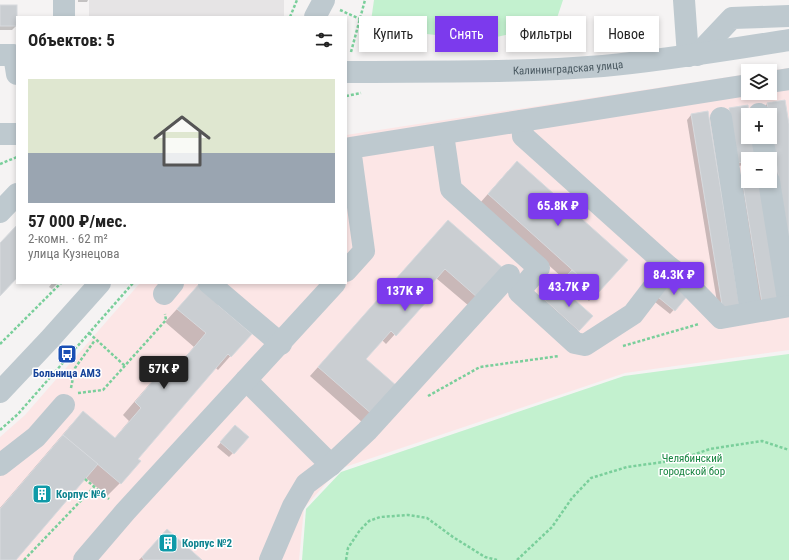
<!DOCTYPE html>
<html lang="ru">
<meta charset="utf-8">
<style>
body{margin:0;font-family:"Roboto Condensed",sans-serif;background:#f2f2f2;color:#222;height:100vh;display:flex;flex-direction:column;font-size:15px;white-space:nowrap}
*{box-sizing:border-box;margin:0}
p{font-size:13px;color:#767676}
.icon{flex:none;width:22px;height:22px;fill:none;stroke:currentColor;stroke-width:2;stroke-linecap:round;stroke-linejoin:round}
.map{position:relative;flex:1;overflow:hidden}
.details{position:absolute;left:16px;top:16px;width:331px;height:268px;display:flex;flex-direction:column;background:#fff;border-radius:0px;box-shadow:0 2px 6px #0003}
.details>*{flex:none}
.top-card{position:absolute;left:359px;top:16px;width:370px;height:36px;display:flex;gap:8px}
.tools{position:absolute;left:741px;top:64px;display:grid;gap:8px}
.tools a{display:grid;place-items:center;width:36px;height:36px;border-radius:0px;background:#fff;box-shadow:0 2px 6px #0003;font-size:20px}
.price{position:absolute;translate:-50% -34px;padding:0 9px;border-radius:4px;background:#7c3aed;color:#fff;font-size:13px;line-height:26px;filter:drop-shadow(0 1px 2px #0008)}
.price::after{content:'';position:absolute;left:50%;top:24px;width:12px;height:9px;margin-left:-6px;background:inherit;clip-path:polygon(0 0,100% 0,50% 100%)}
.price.on{background:#222;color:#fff}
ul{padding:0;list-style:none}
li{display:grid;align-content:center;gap:8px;height:212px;padding:0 12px}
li+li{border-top:1px solid #e0e0e0}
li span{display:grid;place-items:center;height:124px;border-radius:0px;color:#555}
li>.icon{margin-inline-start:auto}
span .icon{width:72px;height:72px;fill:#fffc;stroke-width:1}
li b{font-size:17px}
h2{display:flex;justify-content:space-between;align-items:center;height:48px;padding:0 12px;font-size:17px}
.pill{padding:0 14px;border-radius:0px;background:#fff;box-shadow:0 2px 6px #0003;font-size:14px;line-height:36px}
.pill.on{background:#7c3aed;color:#fff}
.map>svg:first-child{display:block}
.education{fill:#e6e4e5}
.medical{fill:#fce6e6;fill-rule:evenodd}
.green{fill:#c3f1cf}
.shadow{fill:#0003}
.building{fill:#caced2;stroke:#d7dade}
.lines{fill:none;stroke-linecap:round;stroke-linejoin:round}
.path{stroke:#7acf9b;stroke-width:2.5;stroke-dasharray:3 2;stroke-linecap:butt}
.minor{stroke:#bec9cf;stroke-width:22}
.labels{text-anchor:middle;stroke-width:3;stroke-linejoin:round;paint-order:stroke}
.street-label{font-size:11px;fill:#4a5961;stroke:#fff}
.transit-label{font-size:11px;font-weight:bold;fill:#164399;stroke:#fff}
.park-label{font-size:11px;fill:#188541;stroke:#fff}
.culture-label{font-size:11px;font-weight:bold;fill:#0d838f;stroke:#fff;text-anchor:start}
</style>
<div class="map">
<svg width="789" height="560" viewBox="0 0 789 560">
<rect width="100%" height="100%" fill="#f5f3f3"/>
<rect class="education" x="89" y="0" width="195" height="17"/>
<path class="medical" d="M789,68V350L625,373L339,469L304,508L299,560H0V437L25,415L140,283H346V135L748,74V93H770V71H767ZM748,115H770V137H748ZM748,159H770V181H748Z"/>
<g class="green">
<path d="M374,0H563L555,24L483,40L370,28Z"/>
<path d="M789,354V560H302L306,509L341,472L624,376Z"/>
</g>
<g class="shadow">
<path d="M78,0H88L87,2H78Z"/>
<path d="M0,6L17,25L12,30H0Z"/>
<path d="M767,104L789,131V272L768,137H770V115L763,108Z"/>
<path d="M730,109L748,115V137L755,159H748V164L734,167L725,113Z"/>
<path d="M707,113L735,312L719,314L687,120L691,115Z"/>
<path d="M508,171L597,292L589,301L570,284L564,291L578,330L570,339L537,309L564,279L480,203Z"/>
<path d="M748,179L779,300L758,307L738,184L743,180Z"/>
<path d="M448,221L502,270L469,306L436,278L421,295L426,300L386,344L382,340L364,359L396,387L363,423L310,376Z"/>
<path d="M52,283H58L52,289L49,287Z"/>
<path d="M201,283L216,305L250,334L218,370L215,367L137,459L120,483L107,496L85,477L14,560H0V508L70,426L83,413L114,439L129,421L123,415L159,373L172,360L178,365L194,347L165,322Z"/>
<path d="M669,285L688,294L670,314L655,302Z"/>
<path d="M231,431L233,453L229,457L217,447Z"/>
<path d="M167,531L200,560H139Z"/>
</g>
<g class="building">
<rect x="0" y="5" width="17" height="21"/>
<path d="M785,100L789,124V243L770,124V115H769L767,103Z"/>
<path d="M748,105L749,115H748V137H752L756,159H748V161L738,163L729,108Z"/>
<path d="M708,111L740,308L723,311L691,114Z"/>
<path d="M517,161L628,260L598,293L488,194Z"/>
<path d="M748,178V181H761L780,300L762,303L742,179Z"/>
<path d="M448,220L504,269L478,298L445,269L422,295L428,300L396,336L391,331L366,359L398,387L373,415L318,367Z"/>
<path d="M17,225V278L0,296V243Z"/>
<path d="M572,270L579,276L565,291L558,285Z"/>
<path d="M673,280L689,294L675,311L658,297Z"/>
<path d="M200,283L222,299L218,305L252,334L231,357L228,354L138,459L141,461L121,484L63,435L83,411L115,438L141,408L135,402L172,358L179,365L206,333L177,309Z"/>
<path d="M558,285L593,316L579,331L545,300Z"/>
<path d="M235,425L249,437L234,454L220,442Z"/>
<path d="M63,435L98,464L16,560H0V509Z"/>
<path d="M167,529L202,560H144L142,557Z"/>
</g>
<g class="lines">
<g class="path">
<path d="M340,10L360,19"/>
<path d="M290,17L297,0"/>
<path d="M351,52L365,0"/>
<path d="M346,96L361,93"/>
<path d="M0,164L17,157"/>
<path d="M89,333L125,366"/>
<path d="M0,344L61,283"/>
<path d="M623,346L699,324"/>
<path d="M71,388L75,368L95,340"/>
<path d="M78,393L103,390L166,320L165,314"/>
<path d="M428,396L480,367L559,356"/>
<path d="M0,430L18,414L133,283"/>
<path d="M85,479L109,499"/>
<path d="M24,560L94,487"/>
<path d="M346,560L348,548L360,530L369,521L380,517L408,515L427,518L453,537L485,557L497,560"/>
<path d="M517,560L552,527L572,498L591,478L627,467L678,460L710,449L762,441L789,450"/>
</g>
<g class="minor">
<path d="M64,0V17"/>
<path d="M684,0L688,56"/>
<path d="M315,17L324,0"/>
<path d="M0,55H14L17,74"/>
<path d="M697,55L732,18L789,16"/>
<path id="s1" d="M346,72C432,71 518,73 603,66C666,60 727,50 789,40"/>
<path d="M770,82L789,79"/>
<path d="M759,114V115"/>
<path d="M721,118L751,312"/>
<path d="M0,134H17"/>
<path d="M443,134L451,189L539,268L519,292L575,343L585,345L633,314L669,267L523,136L522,121"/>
<path d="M762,137L766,159"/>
<path d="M769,181L789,306"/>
<path d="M0,212L17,194"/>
<path d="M669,267L676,272L721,318L789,306"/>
<path d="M346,271L364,251L350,148L748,85"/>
<path d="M209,283L281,344"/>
<path d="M164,294L173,283"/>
<path d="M246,380L331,465"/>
<path d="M0,392L49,340L100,283"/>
<path d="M0,465L36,437L64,405"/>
<path d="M84,560L125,512L335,283"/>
<path d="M270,560L293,506L306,484L331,465L367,431L509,275"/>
</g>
</g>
<defs>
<symbol id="bus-square" viewBox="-11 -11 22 22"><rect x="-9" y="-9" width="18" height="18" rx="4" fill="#1a4fb4" stroke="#fff"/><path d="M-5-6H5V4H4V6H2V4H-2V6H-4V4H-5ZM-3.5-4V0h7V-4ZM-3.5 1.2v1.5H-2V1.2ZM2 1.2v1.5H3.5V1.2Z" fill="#fff"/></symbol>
<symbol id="building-square" viewBox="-11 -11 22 22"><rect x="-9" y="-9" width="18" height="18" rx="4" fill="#0f9aa8" stroke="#fff"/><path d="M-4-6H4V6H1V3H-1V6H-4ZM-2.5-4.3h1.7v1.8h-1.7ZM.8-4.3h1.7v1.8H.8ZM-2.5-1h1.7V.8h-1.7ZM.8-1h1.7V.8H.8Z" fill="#fff"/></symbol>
</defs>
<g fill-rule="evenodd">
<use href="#bus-square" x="56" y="343" width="22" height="22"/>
<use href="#building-square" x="31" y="483" width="22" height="22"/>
<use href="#building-square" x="157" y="532" width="22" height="22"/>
</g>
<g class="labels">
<g class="street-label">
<text dy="4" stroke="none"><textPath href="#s1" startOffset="222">Калининградская улица</textPath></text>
</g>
<g class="transit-label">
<text x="67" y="377">Больница АМЗ</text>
</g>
<g class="park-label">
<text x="692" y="462">Челябинский<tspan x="692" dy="13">городской бор</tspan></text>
</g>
<g class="culture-label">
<text x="56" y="498">Корпус №6</text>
<text x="182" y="547">Корпус №2</text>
</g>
</g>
</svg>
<div class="tools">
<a><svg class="icon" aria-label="layers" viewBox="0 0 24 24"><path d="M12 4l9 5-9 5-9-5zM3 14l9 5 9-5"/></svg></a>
<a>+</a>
<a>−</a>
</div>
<b class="price" style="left:558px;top:227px">65.8K ₽</b>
<b class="price" style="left:674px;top:296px">84.3K ₽</b>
<b class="price" style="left:569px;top:308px">43.7K ₽</b>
<b class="price" style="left:405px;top:312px">137K ₽</b>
<b class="price on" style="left:164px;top:390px">57K ₽</b>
<div class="top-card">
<a class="pill">Купить</a>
<a class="pill on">Снять</a>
<a class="pill">Фильтры</a>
<a class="pill">Новое</a>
</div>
<section class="details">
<h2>Объектов: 5<svg class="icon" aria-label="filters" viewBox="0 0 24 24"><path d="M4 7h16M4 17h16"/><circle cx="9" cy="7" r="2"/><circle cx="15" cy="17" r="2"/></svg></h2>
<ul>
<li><span style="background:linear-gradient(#dfe7d0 60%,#9aa5b1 0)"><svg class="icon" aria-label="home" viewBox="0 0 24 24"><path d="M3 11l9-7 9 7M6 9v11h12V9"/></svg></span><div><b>57 000 ₽/мес.</b><p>2-комн. · 62 m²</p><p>улица Кузнецова</p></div></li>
</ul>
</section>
</div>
